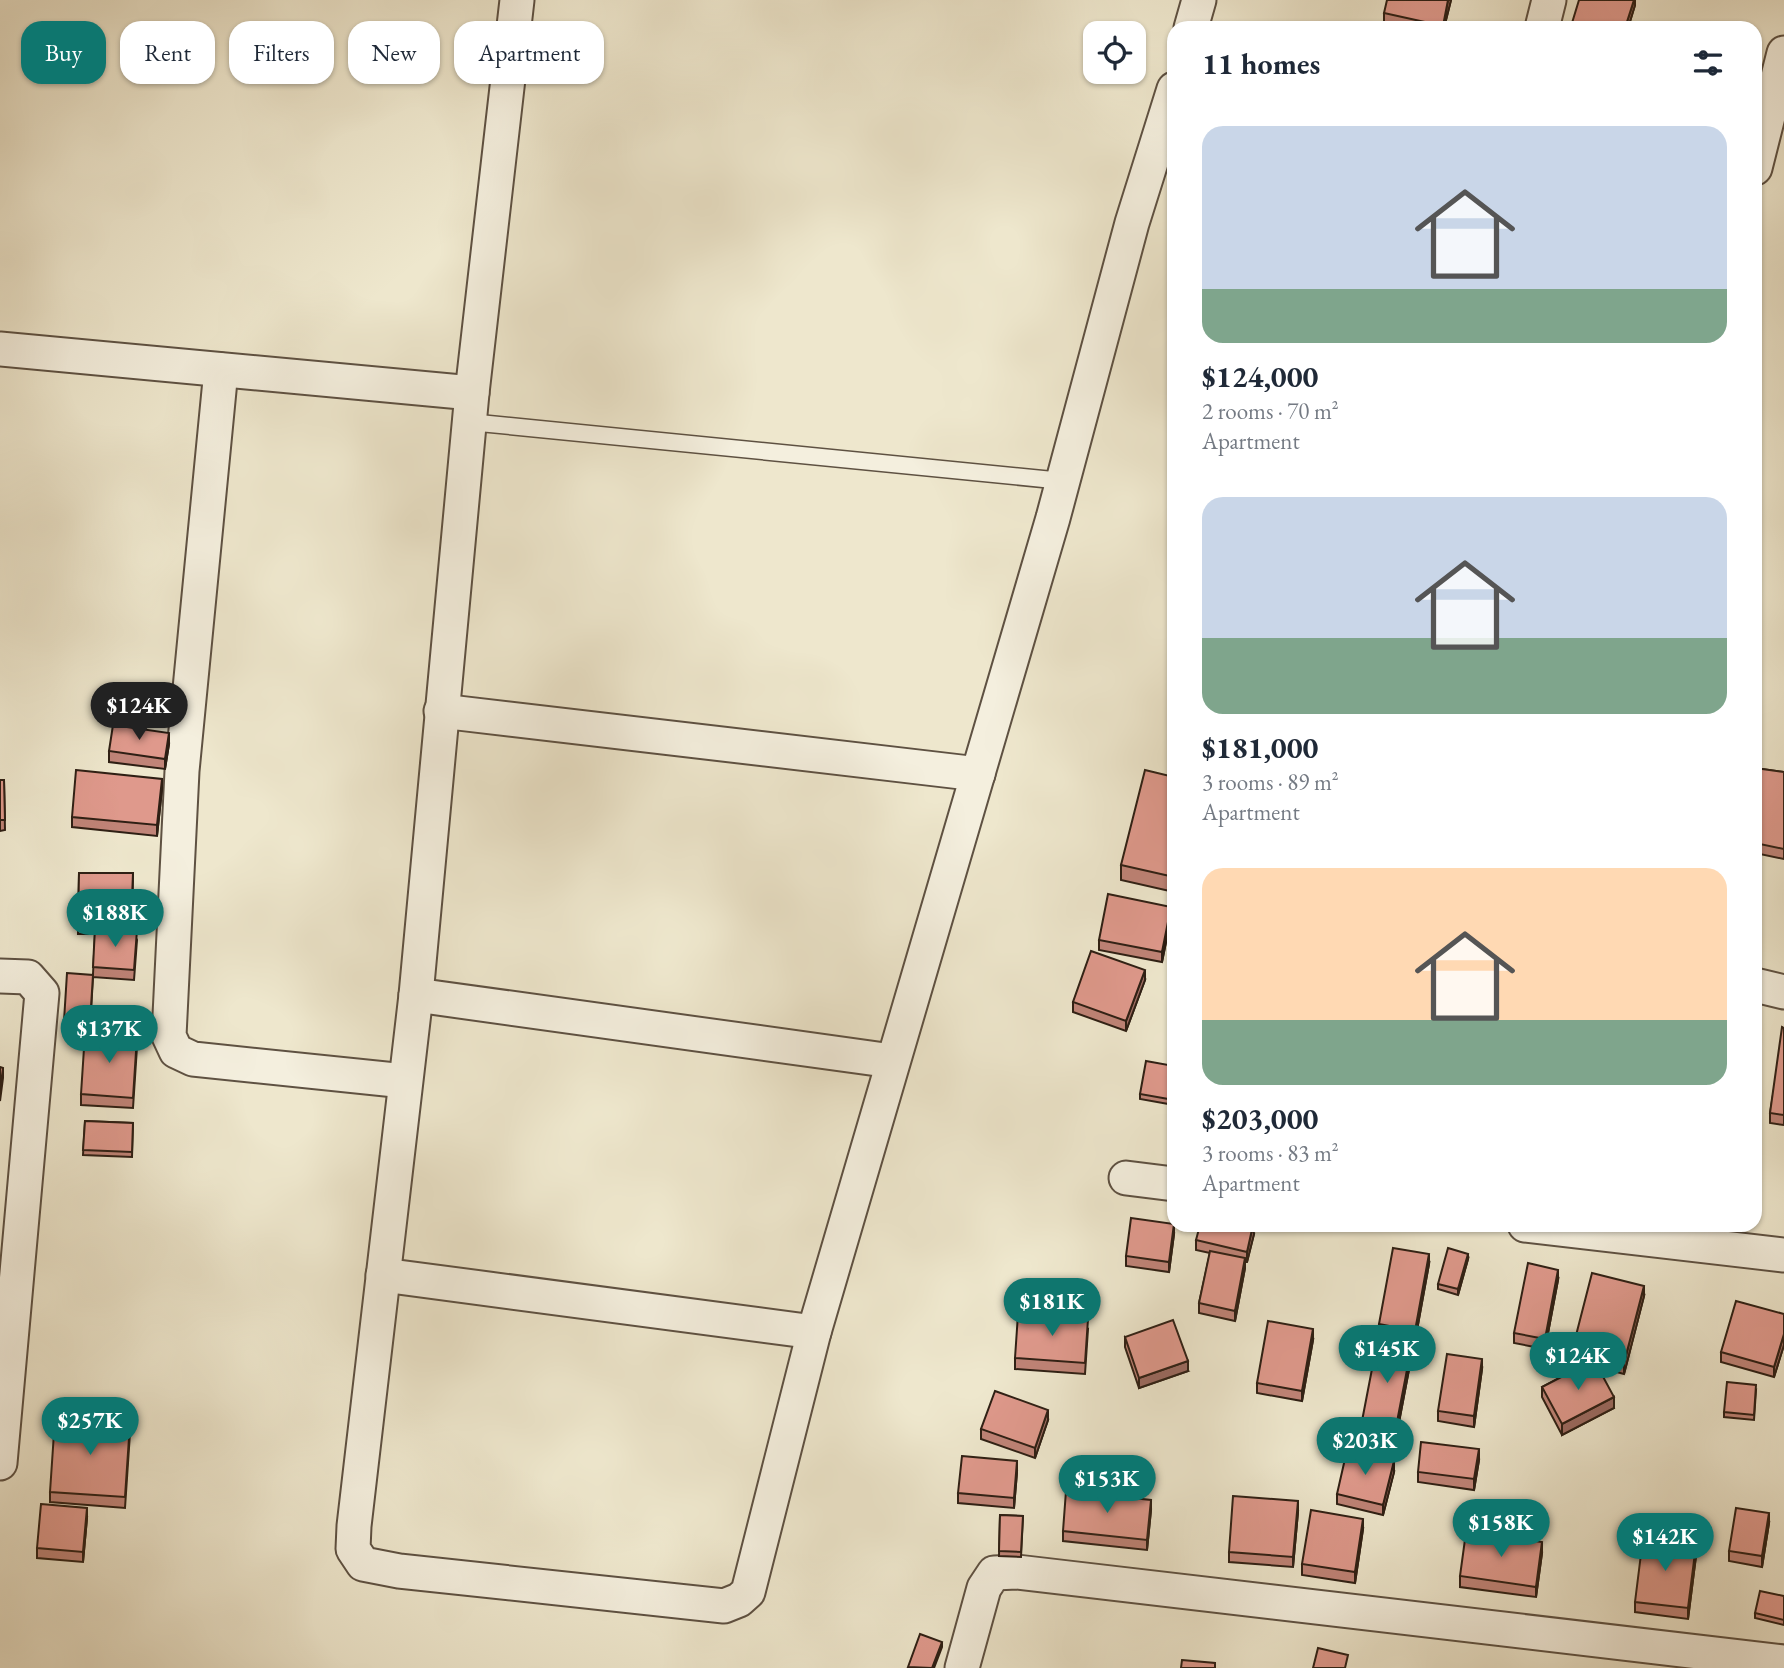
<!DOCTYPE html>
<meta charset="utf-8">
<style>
body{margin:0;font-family:"EB Garamond",serif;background:#f6f6f7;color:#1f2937;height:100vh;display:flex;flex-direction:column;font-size:26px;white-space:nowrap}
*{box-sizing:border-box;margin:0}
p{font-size:23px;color:#747a83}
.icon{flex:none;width:38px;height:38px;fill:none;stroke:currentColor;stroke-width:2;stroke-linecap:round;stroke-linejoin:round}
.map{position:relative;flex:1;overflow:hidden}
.sheet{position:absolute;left:1167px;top:21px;width:595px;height:1211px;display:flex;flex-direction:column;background:#fff;border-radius:21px;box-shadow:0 2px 5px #0004}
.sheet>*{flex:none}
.top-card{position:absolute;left:21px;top:21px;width:665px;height:63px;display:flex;gap:14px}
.controls{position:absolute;left:1083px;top:21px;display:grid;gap:14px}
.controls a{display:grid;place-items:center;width:63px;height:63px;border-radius:14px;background:#fff;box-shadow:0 2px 5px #0004;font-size:35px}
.price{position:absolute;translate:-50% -60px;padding:0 16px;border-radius:24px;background:#0f766e;color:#fff;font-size:23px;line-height:46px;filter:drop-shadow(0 2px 4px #0008)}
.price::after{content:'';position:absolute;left:50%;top:42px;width:21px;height:16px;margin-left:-10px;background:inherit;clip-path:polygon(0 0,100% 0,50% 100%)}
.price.selected{background:#222;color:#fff}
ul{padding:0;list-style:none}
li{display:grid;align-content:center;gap:14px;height:371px;padding:0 35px}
li span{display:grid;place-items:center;height:217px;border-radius:21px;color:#555}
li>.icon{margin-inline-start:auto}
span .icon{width:126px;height:126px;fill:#fffc;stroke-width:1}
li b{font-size:30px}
h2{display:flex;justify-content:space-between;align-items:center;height:84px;padding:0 35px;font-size:30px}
.pill{padding:0 24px;border-radius:21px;background:#fff;box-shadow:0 2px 5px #0004;font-size:24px;line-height:63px}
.pill.selected{background:#0f766e;color:#fff}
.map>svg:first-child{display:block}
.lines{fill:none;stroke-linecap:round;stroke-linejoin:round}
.service-casing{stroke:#5e5142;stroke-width:19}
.minor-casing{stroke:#5e5142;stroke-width:37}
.service{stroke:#f4efde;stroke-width:16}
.minor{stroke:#f4efde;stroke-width:33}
.wall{fill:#c08478;stroke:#2e1f14;stroke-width:2}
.shaded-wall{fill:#9c6b62;stroke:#2e1f14;stroke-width:2}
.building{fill:#df998c;stroke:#2e1f14;stroke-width:2}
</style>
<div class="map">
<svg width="1784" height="1668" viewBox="0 0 1784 1668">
<rect width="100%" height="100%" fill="#eee7cd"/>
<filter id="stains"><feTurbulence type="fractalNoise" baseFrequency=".00286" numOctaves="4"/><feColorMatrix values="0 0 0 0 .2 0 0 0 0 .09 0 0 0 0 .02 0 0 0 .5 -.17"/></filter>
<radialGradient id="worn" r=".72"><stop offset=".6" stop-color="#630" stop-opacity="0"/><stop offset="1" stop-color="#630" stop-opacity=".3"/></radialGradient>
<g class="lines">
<defs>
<path id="service" d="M469,422L1063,481"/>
<g id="minor">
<path d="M517,0L472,393L416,995L354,1526L353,1549L363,1564L399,1571L724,1606L739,1600L748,1592L814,1332L1053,518L1132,223L1174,89"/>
<path d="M1191,28L1199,0"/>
<path d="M1542,28L1549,0"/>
<path d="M1755,168L1784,53"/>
<path d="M0,349L472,393"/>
<path d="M221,370L182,771L169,1036L176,1051L193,1059L405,1081"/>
<path d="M441,711L978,774"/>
<path d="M0,976L28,977L42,993L0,1463"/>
<path d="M1755,985L1784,992"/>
<path d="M416,995L892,1061"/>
<path d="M1126,1178L1174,1184"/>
<path d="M1525,1225L1784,1255"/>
<path d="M383,1275L814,1332"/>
<path d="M962,1668L984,1588L994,1573L1017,1572L1784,1662"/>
</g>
</defs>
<use href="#service" class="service-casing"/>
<use href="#minor" class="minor-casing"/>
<use href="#service" class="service"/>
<use href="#minor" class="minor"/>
</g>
<g class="wall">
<path d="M1451,0L1444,28H1407L1384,23V13Z"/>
<path d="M1635,0V5L1628,28H1572V23Z"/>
<path d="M169,744L165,769L109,762V751Z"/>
<path d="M1755,768L1784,772V859L1755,853Z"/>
<path d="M1174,777V892L1121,880V865Z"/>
<path d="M0,780H4L5,830L0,831Z"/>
<path d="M162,789L157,836L72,827V817Z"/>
<path d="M79,873H133L132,930L137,940L134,980L93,977L90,1028L64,1026V1021L93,974L95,934H78Z"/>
<path d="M1171,917L1162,962L1099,950V940Z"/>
<path d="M1145,980L1126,1031L1073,1012V1002Z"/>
<path d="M1784,1028V1125L1770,1123V1113Z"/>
<path d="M137,1047L133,1108L81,1105V1094Z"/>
<path d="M1174,1066V1105L1140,1099V1094Z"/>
<path d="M85,1121L133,1123L132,1157L83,1155Z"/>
<path d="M1174,1234L1169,1272L1126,1266V1256Z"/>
<path d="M1254,1234L1247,1262H1245V1268L1235,1321L1199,1313V1303L1210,1253L1196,1250V1240Z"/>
<path d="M1468,1259L1458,1295L1438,1289V1284Z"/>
<path d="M1429,1264L1415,1341L1379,1335V1324Z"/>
<path d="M1558,1280L1545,1349L1514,1343V1333Z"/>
<path d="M1644,1296L1624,1374L1598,1367L1614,1408L1562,1435L1542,1397V1387L1586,1364L1572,1361V1351Z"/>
<path d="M1784,1314V1345L1774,1377L1721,1362V1352Z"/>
<path d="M1088,1329L1085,1374L1015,1369V1358Z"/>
<path d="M1125,1337L1188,1371L1139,1388L1125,1347Z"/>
<path d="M1313,1340L1302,1401L1257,1393V1383Z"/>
<path d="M1411,1359L1396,1438L1362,1431V1421Z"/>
<path d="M1482,1369L1474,1427L1438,1421V1411Z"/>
<path d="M1756,1390L1754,1420L1724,1417V1412Z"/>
<path d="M1048,1420L1035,1458L981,1439V1429Z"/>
<path d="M130,1433L125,1508L50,1502V1492Z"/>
<path d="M1479,1460L1474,1490L1418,1482V1472Z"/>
<path d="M1017,1472L1014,1508L958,1503V1493Z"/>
<path d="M1394,1472L1383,1515L1337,1504V1494Z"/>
<path d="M1151,1510L1147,1550L1063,1541V1531Z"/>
<path d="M1298,1512L1293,1567L1229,1562V1552Z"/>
<path d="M1000,1515L1023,1516L1021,1557L999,1556Z"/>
<path d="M87,1518L83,1562L37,1558V1548Z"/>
<path d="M1769,1523L1762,1567L1729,1561V1551Z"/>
<path d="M1363,1529L1355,1583L1302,1575V1564Z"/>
<path d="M1542,1553L1536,1597L1460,1587V1576Z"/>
<path d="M1696,1556L1688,1619L1635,1612V1602Z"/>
<path d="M1784,1596V1625L1755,1618V1613Z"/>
</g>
<g class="shaded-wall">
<path d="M1448,0H1451L1444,28H1443Z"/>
<path d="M1634,0H1635V5L1628,28H1625Z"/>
<path d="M169,733V744L165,769V759Z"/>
<path d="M162,779V789L157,836V825Z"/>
<path d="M1171,907V917L1162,962V952Z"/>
<path d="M1145,970V980L1126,1031V1021Z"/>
<path d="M3,1068V1078L0,1101V1091Z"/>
<path d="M1174,1224V1234L1169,1272V1262Z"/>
<path d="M1253,1225L1254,1234L1247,1262V1252Z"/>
<path d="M1429,1254V1264L1415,1341V1331Z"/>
<path d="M1468,1254V1259L1458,1295V1289Z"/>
<path d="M1245,1258V1268L1235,1321V1311Z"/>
<path d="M1558,1270V1280L1545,1349V1339Z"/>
<path d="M1644,1286V1296L1624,1374V1363Z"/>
<path d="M1313,1329V1340L1302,1401V1391Z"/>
<path d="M1784,1334V1345L1774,1377V1367Z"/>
<path d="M1411,1349V1359L1396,1438V1427Z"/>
<path d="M1482,1359V1369L1474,1427V1416Z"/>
<path d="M1188,1361V1371L1139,1388V1378Z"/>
<path d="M1614,1397V1408L1562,1435V1424Z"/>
<path d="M1048,1410V1420L1035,1458V1448Z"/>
<path d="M1479,1449V1460L1474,1490V1479Z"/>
<path d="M1017,1461V1472L1014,1508V1498Z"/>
<path d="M1394,1461V1472L1383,1515V1505Z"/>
<path d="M1151,1500V1510L1147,1550V1540Z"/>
<path d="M1298,1501V1512L1293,1567V1557Z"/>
<path d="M87,1508V1518L83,1562V1552Z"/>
<path d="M1769,1513V1523L1762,1567V1556Z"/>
<path d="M1363,1519V1529L1355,1583V1572Z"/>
<path d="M1542,1542V1553L1536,1597V1587Z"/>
<path d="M1696,1545V1556L1688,1619V1608Z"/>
<path d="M942,1642V1647L934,1668H932Z"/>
</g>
<g class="building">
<path d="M1387,0H1448L1443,26L1384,13Z"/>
<path d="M1579,0H1634L1625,28H1590L1572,23Z"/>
<path d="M113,725L169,733L165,759L109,751Z"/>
<path d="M1755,768L1784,772V849L1755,843Z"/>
<path d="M76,770L162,779L157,825L72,817Z"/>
<path d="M1145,770L1174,777V877L1121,865Z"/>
<path d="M0,780H4L5,820H0Z"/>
<path d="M79,873H133L131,925L78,923Z"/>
<path d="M1108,894L1171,907L1162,952L1099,940Z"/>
<path d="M95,928L137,930L134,970L93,967Z"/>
<path d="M1091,951L1145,970L1126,1021L1073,1002Z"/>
<path d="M67,973L93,975L90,1023L64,1021Z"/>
<path d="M1782,1027L1784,1028V1115L1770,1113Z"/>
<path d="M85,1033L137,1036L133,1098L81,1094Z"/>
<path d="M1146,1061L1174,1066V1100L1140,1094Z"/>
<path d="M0,1067L3,1068L0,1091Z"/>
<path d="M85,1121L133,1123L132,1152L83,1150Z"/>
<path d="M1131,1218L1174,1224L1169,1262L1126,1256Z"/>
<path d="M1200,1225H1253L1247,1252L1196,1240Z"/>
<path d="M1393,1248L1429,1254L1415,1331L1379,1324Z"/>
<path d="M1448,1248L1468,1254L1458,1289L1438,1284Z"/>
<path d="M1210,1251L1245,1258L1235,1311L1199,1303Z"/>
<path d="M1528,1263L1558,1270L1545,1339L1514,1333Z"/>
<path d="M1592,1273L1644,1286L1624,1363L1572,1351Z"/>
<path d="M1736,1301L1784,1314V1334L1774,1367L1721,1352Z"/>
<path d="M1018,1314L1088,1319L1085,1363L1015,1358Z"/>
<path d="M1173,1320L1188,1361L1139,1378L1125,1337Z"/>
<path d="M1268,1321L1313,1329L1302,1391L1257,1383Z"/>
<path d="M1377,1343L1411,1349L1396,1427L1362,1421Z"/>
<path d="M1447,1354L1482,1359L1474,1416L1438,1411Z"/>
<path d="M1594,1360L1614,1397L1562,1424L1542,1387Z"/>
<path d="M1727,1382L1756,1385L1754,1415L1724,1412Z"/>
<path d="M995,1391L1048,1410L1035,1448L981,1429Z"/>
<path d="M55,1418L130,1423L125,1497L50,1492Z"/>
<path d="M1421,1442L1479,1449L1474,1479L1418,1472Z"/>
<path d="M1347,1450L1394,1461L1383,1505L1337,1494Z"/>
<path d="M962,1456L1017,1461L1014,1498L958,1493Z"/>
<path d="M1066,1491L1151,1500L1147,1540L1063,1531Z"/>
<path d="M1233,1496L1298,1501L1293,1557L1229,1552Z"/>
<path d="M41,1504L87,1508L83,1552L37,1548Z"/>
<path d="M1736,1508L1769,1513L1762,1556L1729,1551Z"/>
<path d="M1311,1510L1363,1519L1355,1572L1302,1564Z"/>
<path d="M1000,1515L1023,1516L1021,1552L999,1551Z"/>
<path d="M1466,1532L1542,1542L1536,1587L1460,1576Z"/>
<path d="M1643,1538L1696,1545L1688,1608L1635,1602Z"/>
<path d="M1760,1591L1784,1596V1620L1755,1613Z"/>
<path d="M920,1634L942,1642L932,1668L908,1667Z"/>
<path d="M1318,1648L1348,1655L1345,1668H1313Z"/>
<path d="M1182,1660L1215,1663V1668H1181Z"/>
</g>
<rect width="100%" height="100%" filter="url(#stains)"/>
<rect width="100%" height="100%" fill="url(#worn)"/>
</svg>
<div class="controls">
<a><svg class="icon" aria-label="locate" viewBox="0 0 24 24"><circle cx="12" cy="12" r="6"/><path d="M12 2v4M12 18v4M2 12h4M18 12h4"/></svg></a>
</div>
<b class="price selected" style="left:139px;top:742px">$124K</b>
<b class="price" style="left:115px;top:949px">$188K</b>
<b class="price" style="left:109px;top:1065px">$137K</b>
<b class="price" style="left:1052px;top:1338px">$181K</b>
<b class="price" style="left:1387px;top:1385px">$145K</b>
<b class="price" style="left:1578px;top:1392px">$124K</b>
<b class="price" style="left:90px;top:1457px">$257K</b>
<b class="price" style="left:1365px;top:1477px">$203K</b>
<b class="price" style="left:1107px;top:1515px">$153K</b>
<b class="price" style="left:1501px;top:1559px">$158K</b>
<b class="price" style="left:1665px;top:1573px">$142K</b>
<div class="top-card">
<a class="pill selected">Buy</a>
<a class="pill">Rent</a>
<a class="pill">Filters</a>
<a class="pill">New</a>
<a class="pill">Apartment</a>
</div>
<section class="sheet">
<h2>11 homes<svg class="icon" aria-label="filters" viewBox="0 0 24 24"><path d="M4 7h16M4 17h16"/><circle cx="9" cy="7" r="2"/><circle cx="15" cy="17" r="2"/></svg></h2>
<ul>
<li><span style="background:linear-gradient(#c9d6e8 75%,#7fa58c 0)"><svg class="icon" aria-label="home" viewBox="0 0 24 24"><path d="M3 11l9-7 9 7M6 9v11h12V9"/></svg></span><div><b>$124,000</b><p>2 rooms · 70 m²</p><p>Apartment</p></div></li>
<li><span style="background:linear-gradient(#c9d6e8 65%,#7fa58c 0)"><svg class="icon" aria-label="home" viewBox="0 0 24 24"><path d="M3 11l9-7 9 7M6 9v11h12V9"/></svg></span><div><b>$181,000</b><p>3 rooms · 89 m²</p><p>Apartment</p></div></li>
<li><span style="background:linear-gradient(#ffd9b3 70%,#7fa58c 0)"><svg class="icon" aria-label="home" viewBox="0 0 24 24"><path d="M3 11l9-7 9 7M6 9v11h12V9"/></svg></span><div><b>$203,000</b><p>3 rooms · 83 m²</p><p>Apartment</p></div></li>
</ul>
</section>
</div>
